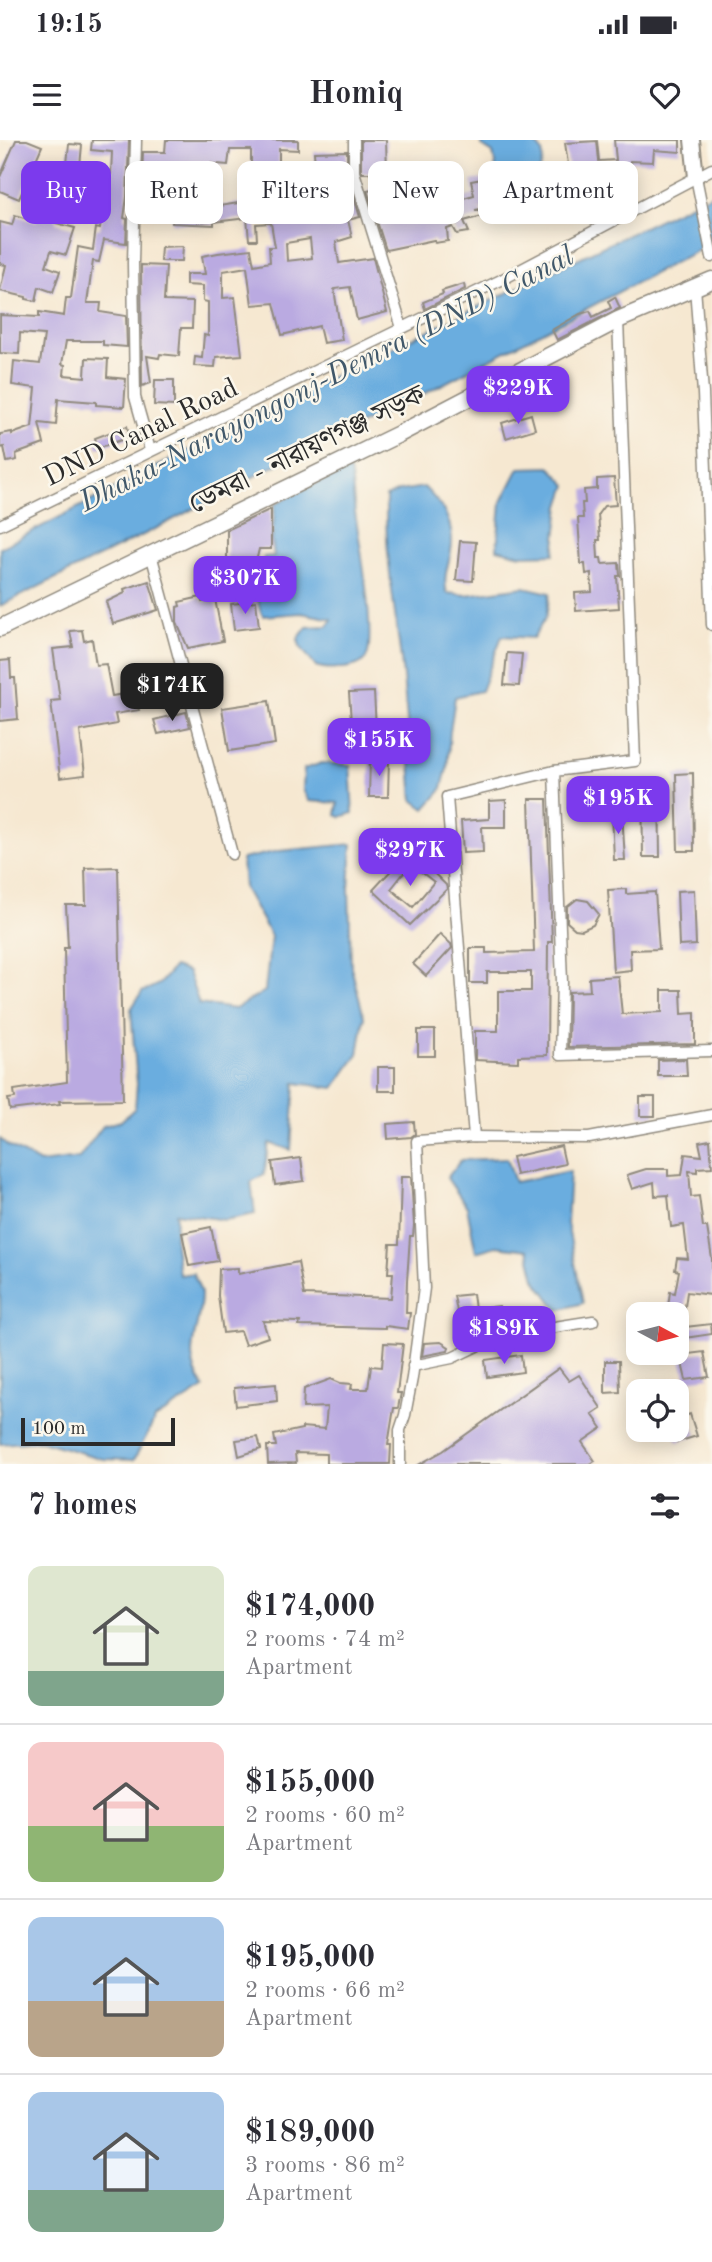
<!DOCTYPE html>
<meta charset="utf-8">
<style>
body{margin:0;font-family:"Old Standard TT","Noto Serif Bengali",serif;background:#f7f7f7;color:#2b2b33;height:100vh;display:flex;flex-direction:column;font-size:26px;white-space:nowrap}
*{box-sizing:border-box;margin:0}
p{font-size:23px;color:#7c7c81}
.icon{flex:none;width:38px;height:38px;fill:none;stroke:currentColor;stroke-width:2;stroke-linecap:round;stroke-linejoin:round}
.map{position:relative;height:1324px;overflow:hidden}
.drawer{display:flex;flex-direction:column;background:#fff;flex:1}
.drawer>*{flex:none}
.top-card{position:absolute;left:21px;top:21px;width:670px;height:63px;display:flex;gap:14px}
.needle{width:46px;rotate:97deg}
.tools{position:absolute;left:626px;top:1162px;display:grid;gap:14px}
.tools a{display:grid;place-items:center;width:63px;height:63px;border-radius:14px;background:#fff;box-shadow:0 4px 18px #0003;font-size:35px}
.scale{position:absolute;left:21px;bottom:18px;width:154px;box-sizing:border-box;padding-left:7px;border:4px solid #2b2b2b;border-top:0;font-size:19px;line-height:24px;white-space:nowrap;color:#2b2b2b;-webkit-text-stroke:5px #fbf7ec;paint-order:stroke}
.price{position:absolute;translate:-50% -60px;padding:0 16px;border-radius:14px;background:#7c3aed;color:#fff;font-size:23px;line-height:46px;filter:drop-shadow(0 2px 4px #0008)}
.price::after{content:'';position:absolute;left:50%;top:42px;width:21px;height:16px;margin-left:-10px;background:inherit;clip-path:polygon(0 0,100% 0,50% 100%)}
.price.selected{background:#222;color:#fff}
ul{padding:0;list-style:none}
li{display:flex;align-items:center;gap:21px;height:175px;padding:0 28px}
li+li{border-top:2px solid #e1e1e2}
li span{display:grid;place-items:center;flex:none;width:196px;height:140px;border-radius:14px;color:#555}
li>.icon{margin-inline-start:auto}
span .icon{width:84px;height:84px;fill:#fffc;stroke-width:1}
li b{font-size:30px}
h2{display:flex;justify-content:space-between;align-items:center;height:84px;padding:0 28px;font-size:30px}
.chip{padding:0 24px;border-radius:14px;background:#fff;box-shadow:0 4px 18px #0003;font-size:24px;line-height:63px}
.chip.selected{background:#7c3aed;color:#fff}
.status{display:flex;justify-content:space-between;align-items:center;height:49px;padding:0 35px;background:#fff;direction:ltr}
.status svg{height:19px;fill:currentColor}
header{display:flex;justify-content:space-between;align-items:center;height:91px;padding:0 28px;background:#fff;font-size:32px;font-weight:600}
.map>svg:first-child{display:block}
.water{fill:#6aaddf;stroke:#4a6c85;stroke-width:2}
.building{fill:#baaae1;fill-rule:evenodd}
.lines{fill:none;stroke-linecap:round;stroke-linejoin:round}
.street-casing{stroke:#908a7e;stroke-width:13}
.secondary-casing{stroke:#908a7e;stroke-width:18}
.primary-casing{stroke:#908a7e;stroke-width:19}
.street{stroke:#fff;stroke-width:10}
.secondary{stroke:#fff;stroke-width:14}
.primary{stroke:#fff;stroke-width:16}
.labels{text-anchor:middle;stroke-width:5;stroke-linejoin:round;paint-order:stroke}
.street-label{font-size:28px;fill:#2b2b2b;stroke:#fbf7ec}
.water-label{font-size:30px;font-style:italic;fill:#41586a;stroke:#fbf7ec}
</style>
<div class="status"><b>19:15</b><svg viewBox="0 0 49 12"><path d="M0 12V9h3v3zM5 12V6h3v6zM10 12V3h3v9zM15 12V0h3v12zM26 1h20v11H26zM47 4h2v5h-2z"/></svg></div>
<header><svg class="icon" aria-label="menu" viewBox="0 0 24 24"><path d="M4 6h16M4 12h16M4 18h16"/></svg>Homiq<svg class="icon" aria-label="heart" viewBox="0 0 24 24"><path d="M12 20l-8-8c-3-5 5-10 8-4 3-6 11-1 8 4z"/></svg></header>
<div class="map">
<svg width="712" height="1324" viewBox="0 0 712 1324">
<rect width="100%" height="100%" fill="#fbf7ec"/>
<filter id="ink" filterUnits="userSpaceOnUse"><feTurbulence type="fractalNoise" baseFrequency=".0143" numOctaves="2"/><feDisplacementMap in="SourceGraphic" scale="14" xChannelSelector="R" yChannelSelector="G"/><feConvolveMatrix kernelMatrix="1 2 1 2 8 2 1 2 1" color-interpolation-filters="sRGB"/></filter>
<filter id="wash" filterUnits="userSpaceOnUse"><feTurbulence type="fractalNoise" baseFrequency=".00686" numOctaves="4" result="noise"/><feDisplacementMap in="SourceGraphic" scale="28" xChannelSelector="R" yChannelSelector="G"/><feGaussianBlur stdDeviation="1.57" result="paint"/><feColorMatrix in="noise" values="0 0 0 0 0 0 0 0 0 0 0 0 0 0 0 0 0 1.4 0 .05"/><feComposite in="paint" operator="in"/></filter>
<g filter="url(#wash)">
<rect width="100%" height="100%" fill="#f6e8d1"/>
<g class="water">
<path d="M481,0H531C535,4 540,7 542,12C547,27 525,54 515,65L506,62C495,41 498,34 493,13L482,6Z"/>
<path d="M712,54V103L401,266L306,309L161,386L0,466V408L305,250Z"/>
<path d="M550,327L567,345L560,366L554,414L521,415L497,409L501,363L519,328Z"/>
<path d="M350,330C353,344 353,359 355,373C359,397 377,500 366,518C359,530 327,530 315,526L300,506L298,499L307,487L328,486L332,479L301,473L263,476C253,460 261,435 264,417L274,416L272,401L275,364L339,332Z"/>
<path d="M424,347C439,362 451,376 452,399C453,418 441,433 447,453L466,455L524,447L550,453L546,477L533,498L502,496L481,551L455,557L450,592L447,629L441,651L425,669L413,660C409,613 407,566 401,519C394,465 385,412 386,357L399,351Z"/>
<path d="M322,623L350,625L353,673L340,677L336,675L338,663L309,661L303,650L304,629Z"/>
<path d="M352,704L349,748L351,827L364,877L358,914L334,948L295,943L291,1010L269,1003L264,1034L251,1042L255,1074L225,1080L176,1073L175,1104L179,1135L193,1133C195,1139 200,1148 201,1154C201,1191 179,1211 204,1248L155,1279L134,1320L103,1319L41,1301L0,1304V999L7,1005L40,1023L79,1018L103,986L121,981L135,968L137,944L131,869L142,852L159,844L174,827L188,832L199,864L235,869L265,851L271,796L244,748L242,719L279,711Z"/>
<path d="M507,1018L515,1042L570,1031L567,1083L583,1163L558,1170L535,1139L528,1110L496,1106L476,1112L467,1067L447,1038L461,1020Z"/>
</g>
<g id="blocks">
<g class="building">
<path d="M16,0H27L42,6L19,59L0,51V37Z"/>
<path d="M92,0H129L127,57L124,78L127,79L126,103L104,100L99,122L93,121L87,163H101L100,172L126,176L127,207L103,205V201H66L62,224L65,225L64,235L85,237L86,218L108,219L107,237L126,239L124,267L96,265V262L58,259L56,285L39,283L44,304L16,314L17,320L7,322L4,307L0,308V294L12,292V294L32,287L36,248L12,245L14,221L40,224L44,195L20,193L19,214L0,213V175L39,177V172L64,176L66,158H71L78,107L93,110L96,88L100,89L107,45L96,44L97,33L111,34L112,12L91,10Z"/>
<path d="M166,0H298V10L279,9V28H251V10H230L228,25L206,23L205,28H196V34H182L178,67L150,64L153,41L142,40L143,12H165Z"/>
<path d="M361,0H386L387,30L404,27L406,41L416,39L418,47L438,42L440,54L422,59L426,74L443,71L444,78L460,74L456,60L474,55L471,41L482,39L487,68L475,70H480L482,76L464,81L469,92L457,94L453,87L447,89L448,101L435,103L434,100L386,110L367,50L373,49L374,33H362L361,31Z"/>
<path d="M614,0H680V12L654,10L653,22L630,21V32L614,35V37L604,38L603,29L569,31L565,3L597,1L599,21L616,20Z"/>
<path d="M69,4L82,5L80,26L67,24Z"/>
<path d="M347,11V34L360,77L348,80L352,97L336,102L339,123L373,118L387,172L357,180L350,147L334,149L342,200L323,203L319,186L282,195L274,163L252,165L247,127L223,131V158L235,157L242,215L216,217L215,227L194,226L195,217L202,218L204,195L208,196V162L203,161V146L186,145V134H205L202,116L218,113L251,109L254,125L270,122L269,107H275L271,83L256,84L257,100H249L247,78L214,82V85L172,83L173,67L201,69L245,62L246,43L260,44V48L281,46L278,30L298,27L303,55L259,59L257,75L320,66L318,50L323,49L318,26H315L314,12ZM310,99L312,118L287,121L286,103Z"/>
<path d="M39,60L58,63L56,83L75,88L66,115L51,111L46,126L60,131L53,152L39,147L36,161L26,159V157L0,151L6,125L0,124V82L12,85L15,75L36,82Z"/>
<path d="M183,106L182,121H160L161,107Z"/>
<path d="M141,125L166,126L164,161L193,162L192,188H181L179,216L160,214L159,218L147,216L151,243L142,246Z"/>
<path d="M464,144L465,149L425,169L423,162L443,154L442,151Z"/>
<path d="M615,157L620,168L557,200L552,190L580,174L590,171L593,177L611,168L608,161Z"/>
<path d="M155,240H174V266L154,265Z"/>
<path d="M531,274L535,289L506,298L502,283Z"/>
<path d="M127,286L130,297L98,308L95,298Z"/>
<path d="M614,338L616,365L604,366L598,374L600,400H597L598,418H601L602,424L619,423L620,436H617L619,468L576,471L575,453L592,452L591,433L586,434L585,424H581L578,378H583L582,363H585L584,350L597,349V339Z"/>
<path d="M271,369V409H259L253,435L227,441V390Z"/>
<path d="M460,401L476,402L473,441L456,440Z"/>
<path d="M149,441L158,470L113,484L106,462L125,453L124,449Z"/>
<path d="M201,457L202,462L215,459L223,501L188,508L177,483V467L180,466L179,462Z"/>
<path d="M256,461L259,487L234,490L231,464Z"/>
<path d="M82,490L84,501L92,499L96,525L106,524L112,556L135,552L139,570L115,574L117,584L80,591L85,635L60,638L51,561L60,560L53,509L73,507L70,491Z"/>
<path d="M507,513L522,514L519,546L504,545Z"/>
<path d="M10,520L11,538H15L18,579L0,581V521Z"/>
<path d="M374,552L377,607L353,609L349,553Z"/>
<path d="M269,561L275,604L229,611L222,568Z"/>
<path d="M186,572L190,587L158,594L154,580Z"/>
<path d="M370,618H389L388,657H369Z"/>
<path d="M693,633L694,711H678L676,634Z"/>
<path d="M659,639L660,717H643L642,640Z"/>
<path d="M529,659H547L552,802H548L547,915L518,916V922L475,920V891H498V851H531V832H487V843H470V808H486V813L534,812Z"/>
<path d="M506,660V687H482L483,712L463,713L461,681L489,679V661Z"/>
<path d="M612,672H622L625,720H614Z"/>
<path d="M410,710L446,745L447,749L410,785L373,750ZM411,724L434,742L413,767L391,749Z"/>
<path d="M118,727L123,960L59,961L60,964L10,970L8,959L15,958L14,950L67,942L64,808H68L66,765H86L85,728Z"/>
<path d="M626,749V754L655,752L659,809L630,810L631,830L613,832L608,750Z"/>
<path d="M694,750L696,805L679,806L677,751Z"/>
<path d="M577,759L588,761L599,774L593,785L582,790L575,789L567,782V767Z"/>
<path d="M440,794L451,804L452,808L426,836L413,824Z"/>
<path d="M618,836L622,874L662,872V850H681L682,874L695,873V904L568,907L569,852L590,851L589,838Z"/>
<rect x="418" y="890" width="17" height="26"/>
<path d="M686,919L687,936H658V920Z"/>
<rect x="378" y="927" width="17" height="24"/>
<rect x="640" y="957" width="15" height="19"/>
<path d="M414,982L415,994L411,997L388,999L387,984Z"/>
<path d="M710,1000L712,1027L697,1028V1032L689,1031L691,1057L699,1056L703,1087H707L712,1119V1155L687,1152L684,1174H667L670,1152L675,1153L679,1131L675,1130L677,1118L688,1119L684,1085L671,1087L668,1055L655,1056L654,1042L632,1049L627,1035L646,1029H668V1036L682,1035L685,1014L702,1016L699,1002Z"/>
<path d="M561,1006L565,1024L516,1035L512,1017Z"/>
<path d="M301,1018L304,1041L275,1045L272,1022Z"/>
<path d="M401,1037H411L414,1085L413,1096H410L407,1141L406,1173H410L408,1189L385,1186V1188L299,1186L300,1182L263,1181L268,1197L245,1205L240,1191L223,1193L218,1156L219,1129L238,1128V1134L298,1122L304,1155L391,1158L393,1133H388L390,1104H399Z"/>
<path d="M211,1087L218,1121L189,1126L182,1093Z"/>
<path d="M473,1154L475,1169L499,1166L500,1177L477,1180L478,1185L460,1187L454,1156Z"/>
<path d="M711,1184L712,1194L678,1199L677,1188Z"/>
<path d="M441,1202L449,1207L448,1211L422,1216L424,1203Z"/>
<path d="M384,1203L403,1204L397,1253H401L398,1268H394L388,1305H391L390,1324H326V1314L295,1313L296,1323L268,1324L267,1306H276L274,1295L302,1289V1287L325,1289L327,1267L303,1268L304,1249L331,1239L340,1243L352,1244L351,1249H368L371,1226L382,1227Z"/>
<path d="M704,1212L709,1237L686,1240L680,1215Z"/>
<path d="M521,1215L523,1232L487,1237L485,1220Z"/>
<path d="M605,1221H619L620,1252L605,1253Z"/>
<path d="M559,1228L569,1241L579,1235L601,1268L592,1274L602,1288L582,1302L595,1321L590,1324H420L443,1311Z"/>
<path d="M276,1244L277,1261L236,1266L234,1248Z"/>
<path d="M690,1274L697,1296L677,1302L673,1290H677V1279Z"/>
<path d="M258,1297L261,1309L239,1316L236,1300Z"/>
</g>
</g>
</g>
<g filter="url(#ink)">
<use href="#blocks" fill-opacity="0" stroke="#908a7e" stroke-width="2"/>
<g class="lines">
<defs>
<g id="street">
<path d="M136,0L133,123L135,257L150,310"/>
<path d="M354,0V32L402,188"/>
<path d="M696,37L712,117"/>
<path d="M695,147L703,253L712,485"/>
<path d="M618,180L635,621L554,631L562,842L560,915L712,911"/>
<path d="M0,385L503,139L712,29"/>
<path d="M151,414L232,714"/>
<path d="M474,997L447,657L554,631"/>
<path d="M413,1226L452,1218L498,1196L593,1181"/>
<path d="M400,1324V1290L405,1275L412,1238L424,1148L417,1001L474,997L589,998L712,975"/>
</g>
<path id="secondary" d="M692,0L696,37"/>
<path id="primary" d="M0,488L399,294L618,180L712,140"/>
</defs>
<use href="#street" class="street-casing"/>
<use href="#secondary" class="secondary-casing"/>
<use href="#primary" class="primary-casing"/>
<use href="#street" class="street"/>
<use href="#secondary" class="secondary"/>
<use href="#primary" class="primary"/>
</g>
</g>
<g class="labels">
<g class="street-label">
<text transform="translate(140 291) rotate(-26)" y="10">DND Canal Road</text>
<text transform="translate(306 308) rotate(-26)" y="10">ডেমরা - নারায়ণগঞ্জ সড়ক</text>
</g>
<g class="water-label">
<text transform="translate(326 238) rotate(-27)" y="10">Dhaka-Narayongonj-Demra (DND) Canal</text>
</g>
</g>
</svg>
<div class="tools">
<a><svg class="needle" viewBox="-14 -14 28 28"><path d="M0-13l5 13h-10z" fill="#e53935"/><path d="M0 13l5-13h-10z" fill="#7c7c81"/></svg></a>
<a><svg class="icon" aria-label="locate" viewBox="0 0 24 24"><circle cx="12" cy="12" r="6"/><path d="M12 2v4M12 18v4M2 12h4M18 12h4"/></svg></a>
</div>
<div class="scale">100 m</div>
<b class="price" style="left:518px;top:286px">$229K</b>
<b class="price" style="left:245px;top:476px">$307K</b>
<b class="price selected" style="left:172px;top:583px">$174K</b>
<b class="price" style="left:379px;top:638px">$155K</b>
<b class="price" style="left:618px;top:696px">$195K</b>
<b class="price" style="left:410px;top:748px">$297K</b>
<b class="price" style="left:504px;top:1226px">$189K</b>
<div class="top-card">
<a class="chip selected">Buy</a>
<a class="chip">Rent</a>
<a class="chip">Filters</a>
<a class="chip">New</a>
<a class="chip">Apartment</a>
</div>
</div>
<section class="drawer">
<h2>7 homes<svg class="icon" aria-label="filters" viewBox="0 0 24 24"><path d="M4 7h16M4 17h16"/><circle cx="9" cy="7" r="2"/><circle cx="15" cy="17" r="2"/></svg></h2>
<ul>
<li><span style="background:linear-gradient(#dfe7d0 75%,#7fa58c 0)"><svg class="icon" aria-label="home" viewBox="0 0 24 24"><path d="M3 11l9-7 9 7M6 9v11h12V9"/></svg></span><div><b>$174,000</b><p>2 rooms · 74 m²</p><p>Apartment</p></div></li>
<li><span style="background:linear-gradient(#f6c9c9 60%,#8fb573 0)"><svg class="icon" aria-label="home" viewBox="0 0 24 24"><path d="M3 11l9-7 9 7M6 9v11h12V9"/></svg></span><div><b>$155,000</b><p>2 rooms · 60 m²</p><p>Apartment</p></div></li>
<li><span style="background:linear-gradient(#a9c7e8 60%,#b9a48a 0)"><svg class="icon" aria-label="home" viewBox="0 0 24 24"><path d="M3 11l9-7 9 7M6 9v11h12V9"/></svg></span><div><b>$195,000</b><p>2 rooms · 66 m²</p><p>Apartment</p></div></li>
<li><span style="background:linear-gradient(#a9c7e8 70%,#7fa58c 0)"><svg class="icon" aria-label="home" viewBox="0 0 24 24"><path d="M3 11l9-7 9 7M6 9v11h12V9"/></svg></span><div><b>$189,000</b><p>3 rooms · 86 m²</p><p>Apartment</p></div></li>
</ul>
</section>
